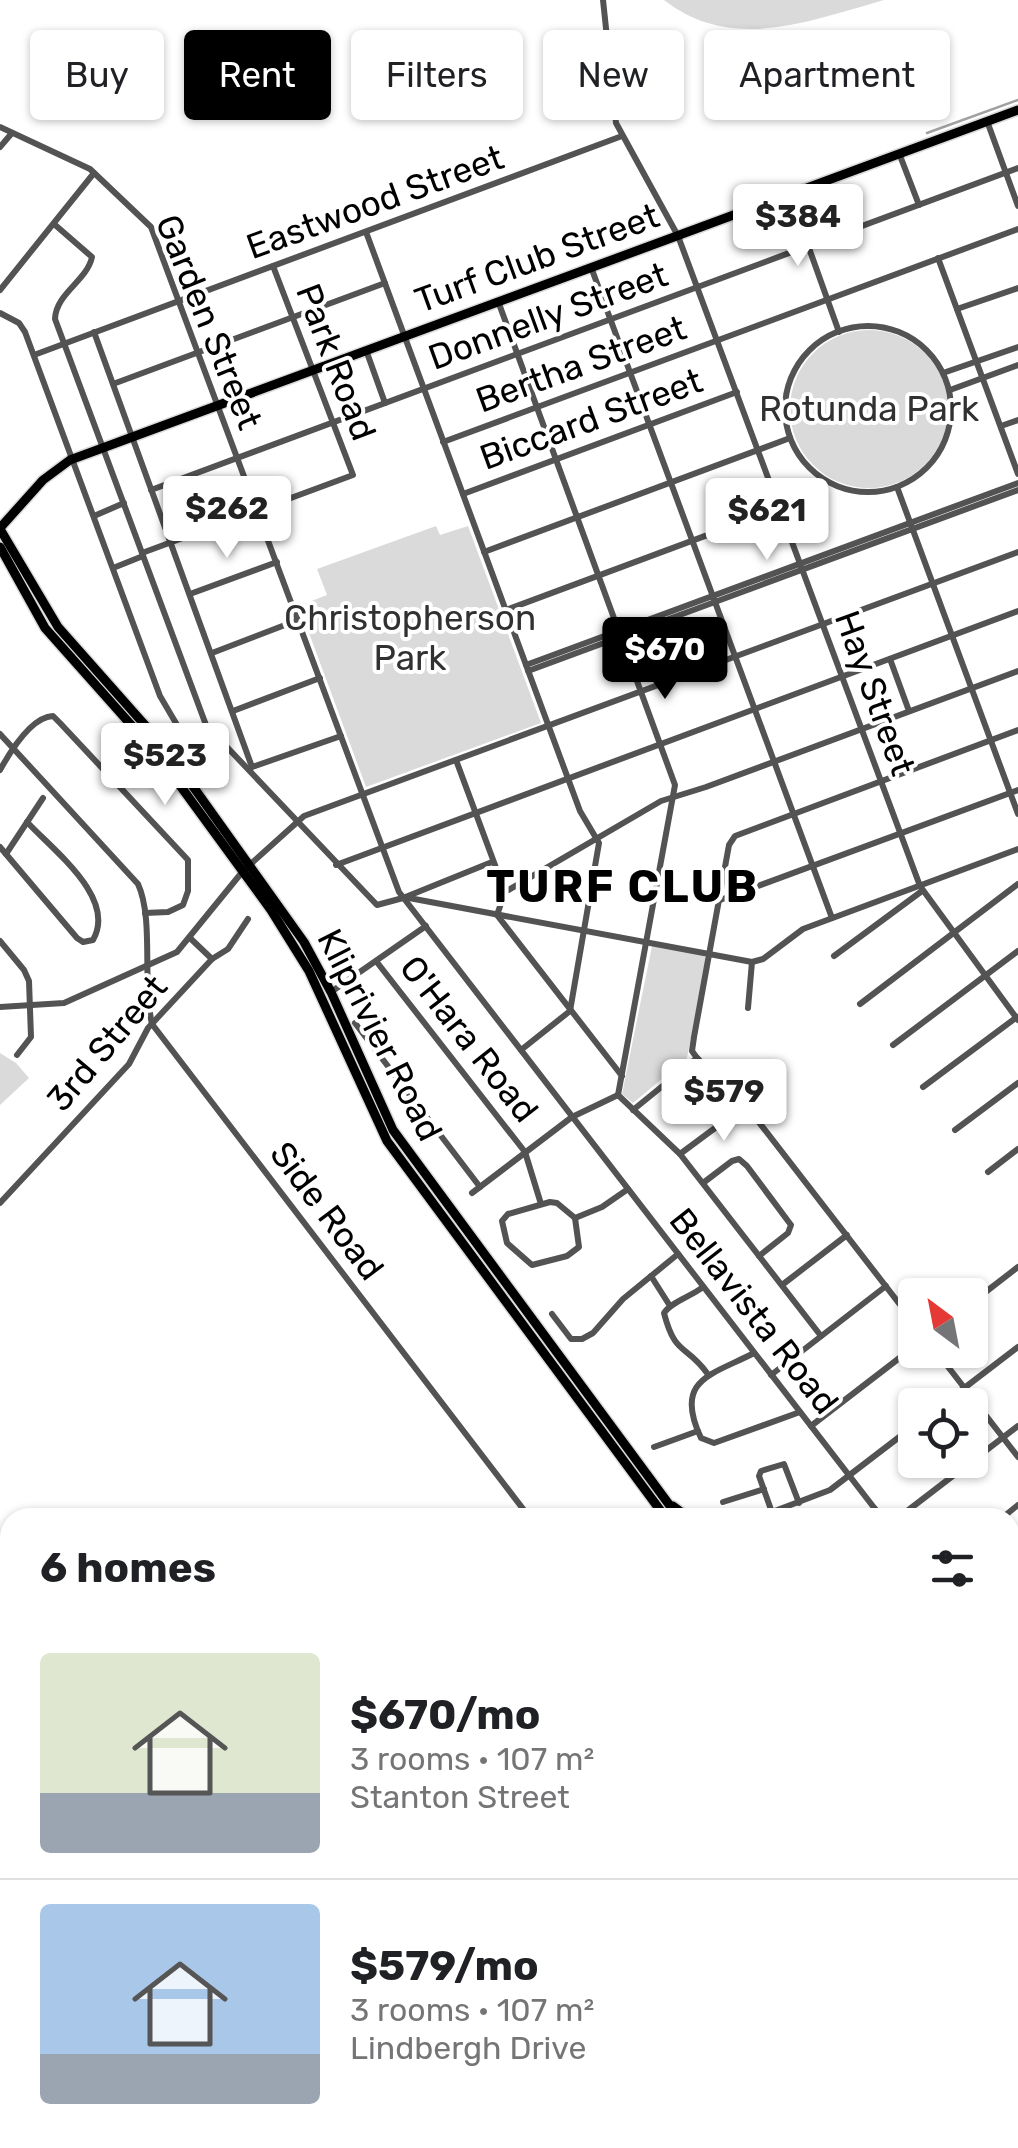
<!DOCTYPE html>
<meta charset="utf-8">
<style>
body{margin:0;font-family:Rubik,sans-serif;background:#f6f6f6;color:#202124;height:100vh;display:flex;flex-direction:column;font-size:38px;white-space:nowrap}
*{box-sizing:border-box;margin:0}
p{font-size:32px;color:#757577}
.icon{flex:none;width:55px;height:55px;fill:none;stroke:currentColor;stroke-width:2;stroke-linecap:round;stroke-linejoin:round}
.map{position:relative;flex:1;overflow:hidden}
.side{position:absolute;left:0px;top:1508px;width:1020px;height:642px;display:flex;flex-direction:column;background:#fff;border-radius:30px 30px 0 0;box-shadow:0 2px 8px #0004}
.side>*{flex:none}
.guide{position:absolute;left:30px;top:30px;width:960px;height:90px;display:flex;gap:20px}
.needle{width:65px;rotate:328deg}
.buttons{position:absolute;left:898px;top:1278px;display:grid;gap:20px}
.buttons a{display:grid;place-items:center;width:90px;height:90px;border-radius:10px;background:#fff;box-shadow:0 2px 8px #0004;font-size:50px}
.price{position:absolute;translate:-50% -85px;padding:0 22px;border-radius:10px;background:#fff;color:#222;font-size:32px;line-height:65px;filter:drop-shadow(0 2px 5px #0008)}
.price::after{content:'';position:absolute;left:50%;top:60px;width:30px;height:22px;margin-left:-15px;background:inherit;clip-path:polygon(0 0,100% 0,50% 100%)}
.price.current{background:#000;color:#fff}
ul{padding:0;list-style:none}
li{display:flex;align-items:center;gap:30px;height:250px;padding:0 40px}
li+li{border-top:2px solid #e0e0e0}
li span{display:grid;place-items:center;flex:none;width:280px;height:200px;border-radius:10px;color:#555}
li>.icon{margin-inline-start:auto}
span .icon{width:120px;height:120px;fill:#fffc;stroke-width:1}
li b{font-size:42px}
h2{display:flex;justify-content:space-between;align-items:center;height:120px;padding:0 40px;font-size:42px}
.chip{padding:0 35px;border-radius:10px;background:#fff;box-shadow:0 2px 8px #0004;font-size:35px;line-height:90px}
.chip.current{background:#000;color:#fff}
.map>svg:first-child{display:block}
.green{fill:#dadada}
.lines{fill:none;stroke-linecap:round;stroke-linejoin:round}
.stream{stroke:#a1a1a1;stroke-width:2.5}
.major-casing{stroke:#dbdbdb;stroke-width:12}
.minor{stroke:#535353;stroke-width:6}
.major{stroke:#000;stroke-width:9}
.labels{text-anchor:middle;stroke-width:8;stroke-linejoin:round;paint-order:stroke}
.street-label{font-size:35px;fill:#000;stroke:#fff}
.park-label{font-size:35px;fill:#313131;stroke:#fff}
.district-label{font-size:45px;font-weight:bold;letter-spacing:2.5px;fill:#000;stroke:#fff}
</style>
<div class="map">
<svg width="1018" height="2148" viewBox="0 0 1018 2148">
<rect width="100%" height="100%" fill="#fff"/>
<g class="green">
<path d="M664,0H884C809,21 732,53 664,0Z"/>
<circle cx="869" cy="409" r="79"/>
<path d="M436,526L440,535L468,526L541,723L366,787L299,606L327,595L317,569Z"/>
<path d="M652,946L704,955L706,960L687,1058L633,1103L622,1094Z"/>
<path d="M0,1053L16,1063L29,1078L0,1105Z"/>
</g>
<g class="lines">
<path class="stream" d="M927,133L1018,100"/>
<defs>
<g id="major">
<path d="M0,528L43,480L70,460L1018,110"/>
<path d="M0,529L58,627L167,750L304,942L331,992L393,1130L679,1518"/>
<path d="M0,547L45,628L157,754L271,910L309,971L387,1141L666,1518"/>
<path d="M673,1506L689,1518"/>
<path d="M1010,1820L1018,1808"/>
<path d="M1010,1836L1018,1824"/>
<path d="M1010,1858L1018,1866"/>
<path d="M1010,1876L1018,1885"/>
<path d="M1010,1915L1018,1925"/>
<path d="M0,2135H10"/>
<path d="M553,2140L614,2147L647,2140"/>
</g>
</defs>
<use href="#major" class="major-casing"/>
<g class="minor">
<path d="M603,0L616,123L678,236L920,886L1018,1020"/>
<path d="M987,121L1018,206"/>
<path d="M0,127L90,169L151,227L399,892L882,1518"/>
<path d="M0,147L12,133"/>
<path d="M899,153L919,205"/>
<path d="M790,195L839,332"/>
<path d="M54,224L92,257C87,281 56,293 55,319L206,725L377,905L403,898L492,862"/>
<path d="M366,232L580,811L599,843L570,1011L521,1050"/>
<path d="M938,258L1018,474"/>
<path d="M591,267L832,918"/>
<path d="M0,290L94,173"/>
<path d="M498,301L675,785L618,1095"/>
<path d="M957,309L1018,288"/>
<path d="M0,313L19,323L25,332L160,696L180,730L186,732L206,725"/>
<circle cx="868" cy="409" r="83"/>
<path d="M94,332L252,767"/>
<path d="M366,350L385,403"/>
<path d="M34,355L622,136"/>
<path d="M943,373L1018,347"/>
<path d="M113,384L385,283"/>
<path d="M950,390L1018,365"/>
<path d="M1001,426L1018,420"/>
<path d="M443,442L1018,229"/>
<path d="M897,487L1018,814"/>
<path d="M151,490L1018,168"/>
<path d="M463,494L737,392"/>
<path d="M94,516L124,503"/>
<path d="M484,552L790,438"/>
<path d="M142,553L353,475L273,266"/>
<path d="M113,568L143,556"/>
<path d="M190,594L277,562"/>
<path d="M506,610L780,508"/>
<path d="M212,653L298,620"/>
<path d="M890,659L909,711"/>
<path d="M526,665L1018,483"/>
<path d="M528,671L1018,490"/>
<path d="M233,711L320,678"/>
<path d="M0,734L138,884C154,919 142,981 152,1024L530,1518"/>
<path d="M456,760L505,892"/>
<path d="M252,767L341,736"/>
<path d="M0,770C10,752 31,717 53,716L60,723L188,860V891L183,905L168,912L145,913"/>
<path d="M0,847L77,938L83,942L93,940C117,898 54,851 27,822"/>
<path d="M6,854L43,798"/>
<path d="M336,865L1018,611"/>
<path d="M409,898L752,962"/>
<path d="M720,900L1018,790"/>
<path d="M190,938L212,959L228,949L248,919"/>
<path d="M0,941L24,970L29,981L31,1037L17,1055"/>
<path d="M834,956L922,891"/>
<path d="M376,961L525,1152L541,1204"/>
<path d="M331,992L426,926"/>
<path d="M860,1004L1018,884"/>
<path d="M0,1007L64,1003L177,952L243,871L304,816L1018,552"/>
<path d="M748,1008L752,962L763,959L803,929L1018,849"/>
<path d="M355,1023L480,1187"/>
<path d="M893,1045L1018,951"/>
<path d="M697,1058L692,1051L694,1037L729,845L735,836L1018,730"/>
<path d="M697,1058L741,1099L915,1324"/>
<path d="M622,1076L497,915L505,892L661,801L706,787L1018,671"/>
<path d="M923,1087L1017,1017"/>
<path d="M618,1095L680,1154L821,1336"/>
<path d="M633,1110L697,1058"/>
<path d="M955,1130L1018,1083"/>
<path d="M680,1154L746,1105"/>
<path d="M988,1172L1018,1149"/>
<path d="M703,1183L732,1161L739,1159L747,1166L791,1225L788,1233L759,1256"/>
<path d="M472,1193L572,1117L618,1095"/>
<path d="M550,1202L557,1203L575,1218L579,1247L567,1256L532,1265L507,1243L502,1221L508,1214Z"/>
<path d="M0,1203L129,1064L148,1028L212,959"/>
<path d="M575,1218L602,1207L628,1189"/>
<path d="M651,1276L670,1306"/>
<path d="M782,1285L847,1235"/>
<path d="M703,1287C692,1296 671,1302 664,1313C675,1356 686,1344 707,1373"/>
<path d="M970,1304L1018,1267"/>
<path d="M552,1314L571,1339H582L593,1333L623,1299L678,1254"/>
<path d="M935,1350L1018,1457"/>
<path d="M754,1353C712,1375 673,1379 701,1438L714,1443L800,1412"/>
<path d="M771,1375L886,1286"/>
<path d="M942,1405L1018,1347"/>
<path d="M811,1426L915,1346"/>
<path d="M654,1447L698,1431"/>
<path d="M723,1502L764,1489"/>
<path d="M772,1512L830,1490L915,1425"/>
<path d="M774,1518L759,1476L761,1471L784,1464L799,1503"/>
<path d="M865,1518L875,1509"/>
<path d="M898,1518L1018,1426"/>
<path d="M1002,1518L1018,1505"/>
<path d="M1010,1590L1018,1584"/>
<path d="M1010,1684L1018,1695"/>
<path d="M1010,1937L1018,1947"/>
<path d="M0,2080L10,2095"/>
<path d="M1010,2110L1018,2127"/>
<path d="M25,2140V2148"/>
<path d="M270,2140L271,2148"/>
<path d="M768,2140L771,2148"/>
<path d="M831,2140L835,2148"/>
<path d="M895,2140L896,2148"/>
<path d="M955,2140V2148"/>
<path d="M712,2148L713,2140"/>
<path d="M988,2148L997,2140"/>
</g>
<use href="#major" class="major"/>
</g>
<g class="labels">
<g class="street-label">
<text transform="translate(375 202) rotate(-20)" y="12">Eastwood Street</text>
<text transform="translate(537 258) rotate(-20)" y="12">Turf Club Street</text>
<text transform="translate(548 316) rotate(-20)" y="12">Donnelly Street</text>
<text transform="translate(209 322) rotate(68)" y="12">Garden Street</text>
<text transform="translate(336 362) rotate(69)" y="12">Park Road</text>
<text transform="translate(581 364) rotate(-20)" y="12">Bertha Street</text>
<text transform="translate(591 419) rotate(-20)" y="12">Biccard Street</text>
<text transform="translate(875 693) rotate(70)" y="12">Hay Street</text>
<text transform="translate(380 1035) rotate(63)" y="12">Kliprivier Road</text>
<text transform="translate(469 1039) rotate(52)" y="12">O'Hara Road</text>
<text transform="translate(107 1043) rotate(-50)" y="12">3rd Street</text>
<text transform="translate(327 1211) rotate(53)" y="12">Side Road</text>
<text transform="translate(754 1311) rotate(52)" y="12">Bellavista Road</text>
</g>
<g class="park-label">
<text x="869" y="421">Rotunda Park</text>
<text x="410" y="630">Christopherson<tspan x="410" dy="40">Park</tspan></text>
</g>
<g class="district-label">
<text x="623" y="902">TURF CLUB</text>
</g>
</g>
</svg>
<div class="buttons">
<a><svg class="needle" viewBox="-14 -14 28 28"><path d="M0-13l5 13h-10z" fill="#e53935"/><path d="M0 13l5-13h-10z" fill="#757577"/></svg></a>
<a><svg class="icon" aria-label="locate" viewBox="0 0 24 24"><circle cx="12" cy="12" r="6"/><path d="M12 2v4M12 18v4M2 12h4M18 12h4"/></svg></a>
</div>
<b class="price" style="left:798px;top:269px">$384</b>
<b class="price" style="left:227px;top:561px">$262</b>
<b class="price" style="left:767px;top:563px">$621</b>
<b class="price current" style="left:665px;top:702px">$670</b>
<b class="price" style="left:165px;top:808px">$523</b>
<b class="price" style="left:724px;top:1144px">$579</b>
<div class="guide">
<a class="chip">Buy</a>
<a class="chip current">Rent</a>
<a class="chip">Filters</a>
<a class="chip">New</a>
<a class="chip">Apartment</a>
</div>
<section class="side">
<h2>6 homes<svg class="icon" aria-label="filters" viewBox="0 0 24 24"><path d="M4 7h16M4 17h16"/><circle cx="9" cy="7" r="2"/><circle cx="15" cy="17" r="2"/></svg></h2>
<ul>
<li><span style="background:linear-gradient(#dfe7d0 70%,#9aa5b1 0)"><svg class="icon" aria-label="home" viewBox="0 0 24 24"><path d="M3 11l9-7 9 7M6 9v11h12V9"/></svg></span><div><b>$670/mo</b><p>3 rooms · 107 m²</p><p>Stanton Street</p></div></li>
<li><span style="background:linear-gradient(#a9c7e8 75%,#9aa5b1 0)"><svg class="icon" aria-label="home" viewBox="0 0 24 24"><path d="M3 11l9-7 9 7M6 9v11h12V9"/></svg></span><div><b>$579/mo</b><p>3 rooms · 107 m²</p><p>Lindbergh Drive</p></div></li>
</ul>
</section>
</div>
